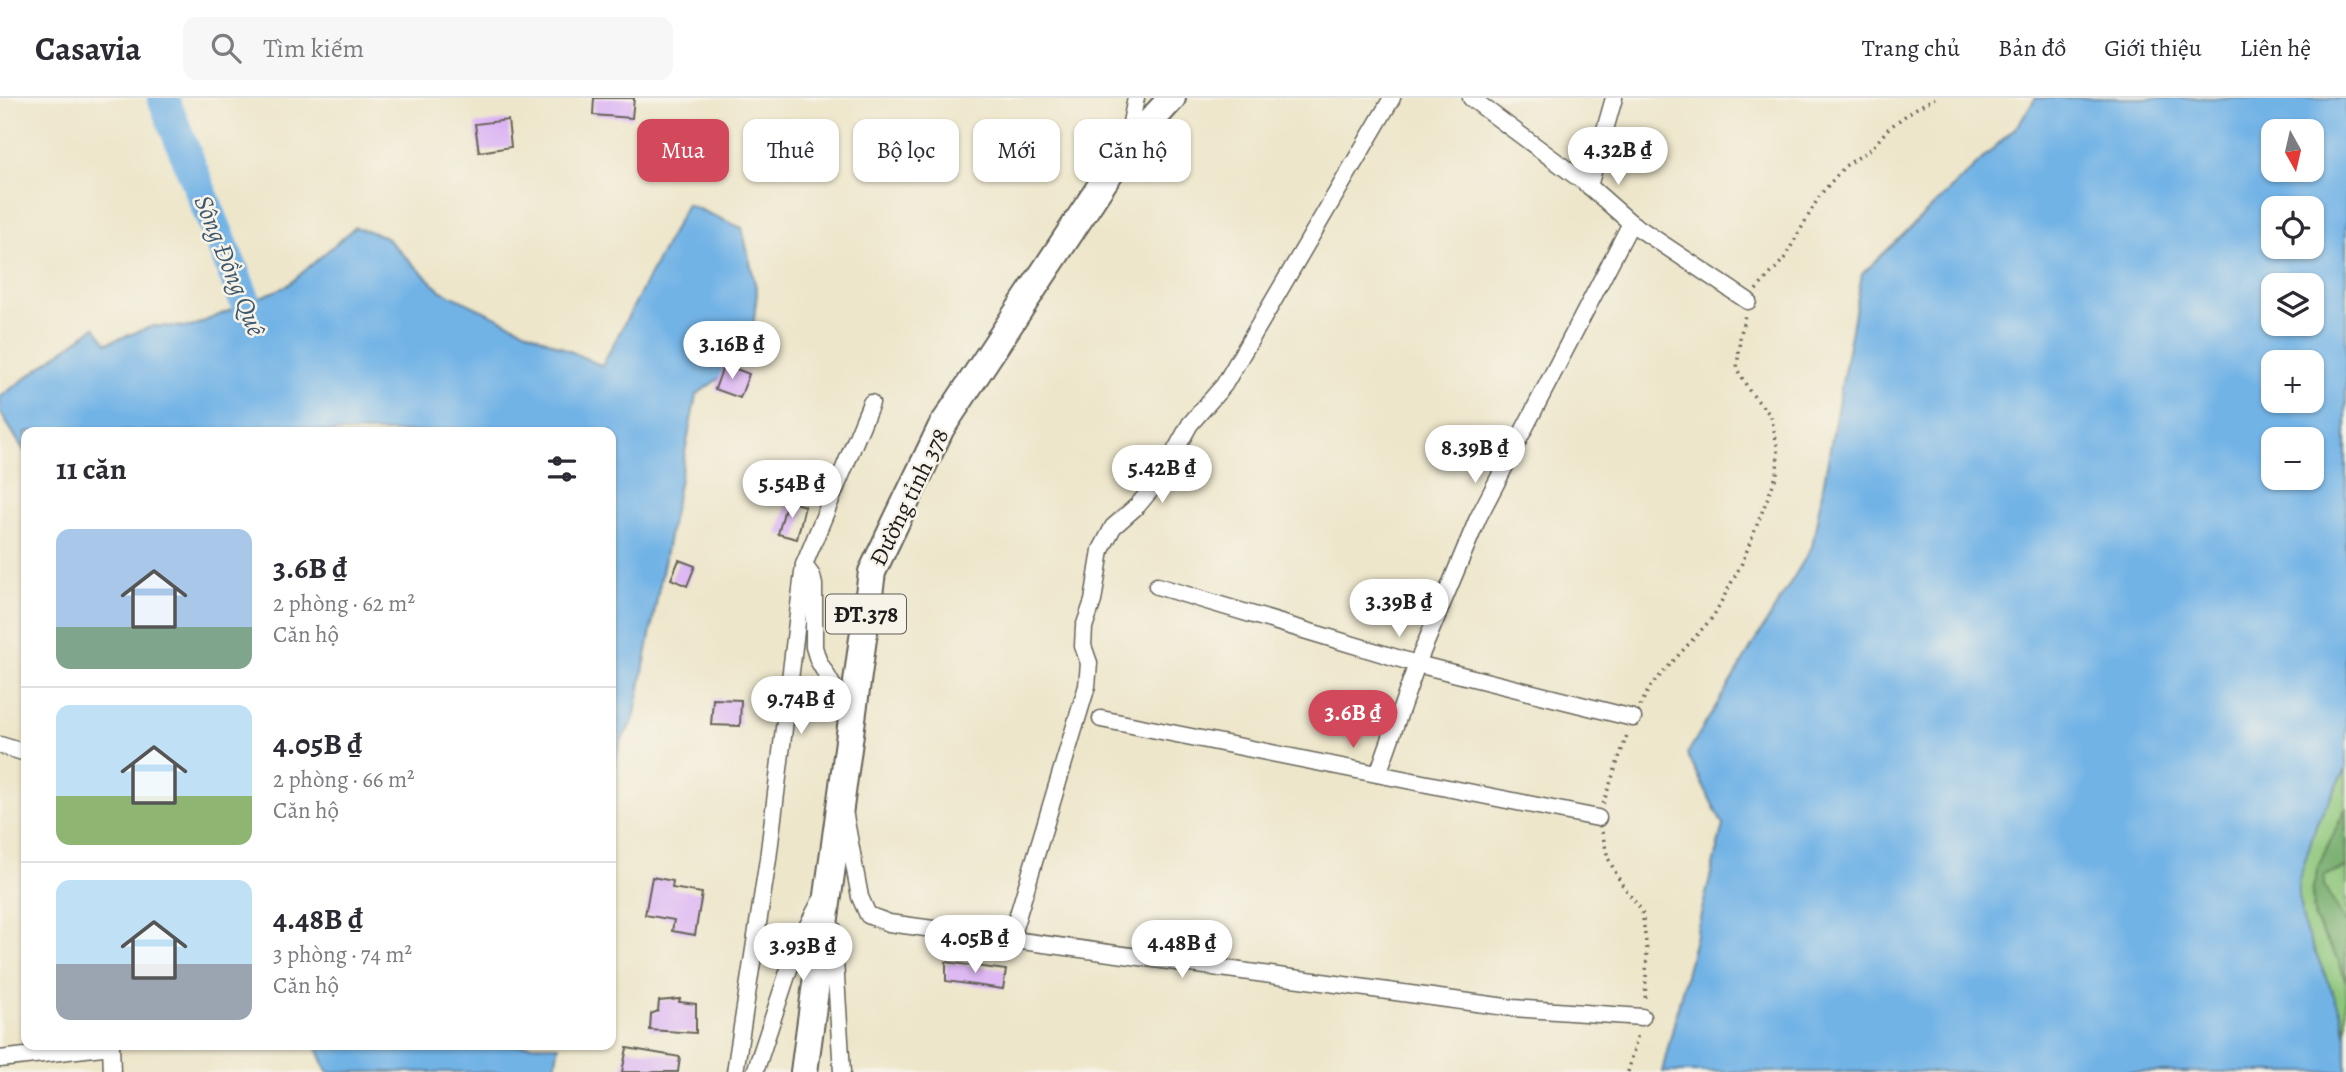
<!DOCTYPE html>
<html lang="vi">
<meta charset="utf-8">
<style>
body{margin:0;font-family:Alegreya,serif;background:#f7f7f7;color:#2b2b33;height:100vh;display:flex;flex-direction:column;font-size:26px;white-space:nowrap}
*{box-sizing:border-box;margin:0}
p{font-size:23px;color:#7c7c81}
.icon{flex:none;width:38px;height:38px;fill:none;stroke:currentColor;stroke-width:2;stroke-linecap:round;stroke-linejoin:round}
.map{position:relative;flex:1;overflow:hidden}
.sheet{position:absolute;left:21px;top:329px;width:595px;height:623px;display:flex;flex-direction:column;background:#fff;border-radius:14px;box-shadow:0 2px 5px #0004}
.sheet>*{flex:none}
.hud{position:absolute;left:637px;top:21px;width:665px;height:63px;display:flex;gap:14px}
.needle{width:46px;rotate:172deg}
.fabs{position:absolute;left:2261px;top:21px;display:grid;gap:14px}
.fabs a{display:grid;place-items:center;width:63px;height:63px;border-radius:14px;background:#fff;box-shadow:0 2px 5px #0004;font-size:35px}
.price{position:absolute;translate:-50% -60px;padding:0 16px;border-radius:24px;background:#fff;color:#222;font-size:23px;line-height:46px;filter:drop-shadow(0 2px 4px #0008)}
.price::after{content:'';position:absolute;left:50%;top:42px;width:21px;height:16px;margin-left:-10px;background:inherit;clip-path:polygon(0 0,100% 0,50% 100%)}
.price.on{background:#d1495b;color:#fff}
ul{padding:0;list-style:none}
li{display:flex;align-items:center;gap:21px;height:175px;padding:0 35px}
li+li{border-top:2px solid #e1e1e2}
li span{display:grid;place-items:center;flex:none;width:196px;height:140px;border-radius:14px;color:#555}
li>.icon{margin-inline-start:auto}
span .icon{width:84px;height:84px;fill:#fffc;stroke-width:1}
li b{font-size:30px}
h2{display:flex;justify-content:space-between;align-items:center;height:84px;padding:0 35px;font-size:30px}
.chip{padding:0 24px;border-radius:14px;background:#fff;box-shadow:0 2px 5px #0004;font-size:24px;line-height:63px}
.chip.on{background:#d1495b;color:#fff}
header{display:flex;align-items:center;gap:42px;box-sizing:border-box;height:98px;padding:0 35px;background:#fff;border-bottom:2px solid #e1e1e2}
header strong{font-size:33px}
nav{display:flex;gap:38px;margin-inline-start:auto;font-size:24px}
.search{width:490px;height:63px;background:#f7f7f7;display:flex;align-items:center;gap:18px;box-sizing:border-box;padding:0 24px;border-radius:14px;color:#7c7c81;font-size:26px}
.map>svg:first-child{display:block}
.green{fill:#8dc67a;stroke:#54714b;stroke-width:2}
.forest{fill:#72ab6a;stroke:#476443;stroke-width:2}
.water{fill:#72b3e6;stroke:#476881;stroke-width:2;fill-rule:evenodd}
.lines{fill:none;stroke-linecap:round;stroke-linejoin:round}
.river{stroke:#72b3e6;stroke-width:32}
.building{fill:#dab0f5}
.minor-casing{stroke:#656359;stroke-width:19}
.primary-casing{stroke:#656359;stroke-width:30}
.path{stroke:#656359;stroke-width:3.5;stroke-dasharray:2 5;stroke-linecap:butt}
.minor{stroke:#fff;stroke-width:16}
.primary{stroke:#fff;stroke-width:26}
.labels{text-anchor:middle;stroke-width:5;stroke-linejoin:round;paint-order:stroke}
.shield{fill:#f7f3e8;stroke:#5e5c59;stroke-width:2}
.shield-label{font-size:23px;font-weight:bold;fill:#1c1c1c}
.street-label{font-size:24px;fill:#1c1c1c;stroke:#f7f3e8}
.water-label{font-size:26px;font-style:italic;fill:#3e586d;stroke:#f7f3e8}
</style>
<header>
<strong>Casavia</strong>
<div class="search"><svg class="icon" aria-label="search" viewBox="0 0 24 24"><circle cx="10" cy="10" r="6"/><path d="M15 15l6 6"/></svg>Tìm kiếm</div>
<nav><a>Trang chủ</a><a>Bản đồ</a><a>Giới thiệu</a><a>Liên hệ</a></nav>
</header>
<div class="map">
<svg width="2346" height="974" viewBox="0 0 2346 974">
<rect width="100%" height="100%" fill="#f7f3e8"/>
<filter id="ink" filterUnits="userSpaceOnUse"><feTurbulence type="fractalNoise" baseFrequency=".0143" numOctaves="2"/><feDisplacementMap in="SourceGraphic" scale="14" xChannelSelector="R" yChannelSelector="G"/><feConvolveMatrix kernelMatrix="1 2 1 2 8 2 1 2 1" color-interpolation-filters="sRGB"/></filter>
<filter id="wash" filterUnits="userSpaceOnUse"><feTurbulence type="fractalNoise" baseFrequency=".00686" numOctaves="4" result="noise"/><feDisplacementMap in="SourceGraphic" scale="28" xChannelSelector="R" yChannelSelector="G"/><feGaussianBlur stdDeviation="1.57" result="paint"/><feColorMatrix in="noise" values="0 0 0 0 0 0 0 0 0 0 0 0 0 0 0 0 0 1.4 0 .05"/><feComposite in="paint" operator="in"/></filter>
<g filter="url(#wash)">
<rect width="100%" height="100%" fill="#ede6ca"/>
<g class="green">
<path d="M2346,671V710L2318,769L2312,795L2315,823L2339,863L2346,884V939L2341,914L2305,831L2298,797V785L2317,724Z"/>
<path d="M2346,770V826L2324,788V778Z"/>
</g>
<path class="forest" d="M2346,710V770L2324,778V788L2346,826V884L2339,863L2315,823L2312,794L2318,769Z"/>
<g class="water">
<path d="M2036,0H2346V671L2317,724L2298,785V797L2305,831L2341,914L2346,939V974H1662L1723,727L1687,656L1812,449L1862,176L2019,26ZM2273,33H2312V72H2273ZM2273,110H2312V149H2273ZM2273,187H2312V226H2273ZM2273,264H2312V303H2273ZM2273,341H2312V380H2273Z"/>
<path d="M687,106L742,130L757,194L750,258L696,297L634,621L620,645L611,682V334H26V356L0,314V299L95,229L107,245L153,228L191,229L287,188L355,129L384,138L441,193L602,268Z"/>
<path d="M316,947H559L554,974H327Z"/>
</g>
<g class="lines">
<path class="river" d="M163,0L262,245"/>
</g>
<g id="blocks">
<g class="building">
<path d="M594,0H634L632,20L593,17Z"/>
<path d="M508,22L511,49L479,54L475,26Z"/>
<path d="M724,266L749,276L740,300L715,291Z"/>
<path d="M787,403L805,408L797,441L778,436Z"/>
<path d="M679,462L695,468L687,488L671,481Z"/>
<path d="M713,601L741,602L740,628L711,627Z"/>
<path d="M652,779L673,783L672,790L702,795L695,837L672,833L674,822L645,817Z"/>
<path d="M946,864L1006,872L1003,891L946,883Z"/>
<path d="M680,901L679,904L696,906V935L650,932L651,916L658,913L659,903Z"/>
<path d="M627,950L680,959L678,974H622Z"/>
</g>
</g>
</g>
<g filter="url(#ink)">
<use href="#blocks" fill-opacity="0" stroke="#656359" stroke-width="2"/>
<g class="lines">
<defs>
<g id="minor">
<path d="M1471,0L1589,88L1631,125L1748,203"/>
<path d="M1127,44L1136,0"/>
<path d="M1589,88L1614,0"/>
<path d="M804,467L812,478L814,487V549L818,562L851,620"/>
<path d="M1157,488L1417,566L1633,620"/>
<path d="M1101,621L1598,720"/>
<path d="M0,647L26,655"/>
<path d="M1378,676L1417,566L1478,420L1631,125"/>
<path d="M845,718L860,799L868,817L889,825L1513,910L1642,919"/>
<path d="M833,831L842,974"/>
<path d="M1011,840L1087,588L1089,565L1083,548L1084,529L1093,503L1101,452L1113,429L1138,407L1159,382L1190,326L1224,287L1392,0"/>
<path d="M111,947L112,974"/>
<path d="M0,961L111,948"/>
<path d="M735,974L768,761L804,467L871,305"/>
<path d="M755,974L796,850L820,804"/>
</g>
<path id="primary" d="M804,974L872,474L941,330L1126,50L1172,0"/>
</defs>
<use href="#minor" class="minor-casing"/>
<use href="#primary" class="primary-casing"/>
<g class="path">
<path d="M1756,192L1784,161L1820,97L1845,68L1871,51L1889,30L1913,12L1935,0"/>
<path d="M1640,608L1650,589L1713,519L1742,465L1777,376L1778,351L1771,318L1750,294L1737,271L1740,240L1745,217"/>
<path d="M1603,706L1628,634"/>
<path d="M1602,734L1608,760L1621,785L1642,813L1647,853L1645,904"/>
<path d="M1628,974L1638,936"/>
</g>
<use href="#minor" class="minor"/>
<use href="#primary" class="primary"/>
</g>
</g>
<g class="labels">
<rect class="shield" x="826" y="496.5" width="80" height="39" rx="5"/>
<g class="shield-label">
<text x="866" y="524">ĐT.378</text>
</g>
<g class="street-label">
<text transform="translate(909 399) rotate(-64)" y="8">Đường tỉnh 378</text>
</g>
<g class="water-label">
<text transform="translate(230 167) rotate(68)" y="9">Sông Đồng Quê</text>
</g>
</g>
</svg>
<div class="fabs">
<a><svg class="needle" viewBox="-14 -14 28 28"><path d="M0-13l5 13h-10z" fill="#e53935"/><path d="M0 13l5-13h-10z" fill="#7c7c81"/></svg></a>
<a><svg class="icon" aria-label="locate" viewBox="0 0 24 24"><circle cx="12" cy="12" r="6"/><path d="M12 2v4M12 18v4M2 12h4M18 12h4"/></svg></a>
<a><svg class="icon" aria-label="layers" viewBox="0 0 24 24"><path d="M12 4l9 5-9 5-9-5zM3 14l9 5 9-5"/></svg></a>
<a>+</a>
<a>−</a>
</div>
<b class="price" style="left:1618px;top:89px">4.32B ₫</b>
<b class="price" style="left:732px;top:283px">3.16B ₫</b>
<b class="price" style="left:1475px;top:387px">8.39B ₫</b>
<b class="price" style="left:1162px;top:407px">5.42B ₫</b>
<b class="price" style="left:792px;top:422px">5.54B ₫</b>
<b class="price" style="left:1399px;top:541px">3.39B ₫</b>
<b class="price" style="left:801px;top:638px">9.74B ₫</b>
<b class="price on" style="left:1353px;top:652px">3.6B ₫</b>
<b class="price" style="left:975px;top:877px">4.05B ₫</b>
<b class="price" style="left:1182px;top:882px">4.48B ₫</b>
<b class="price" style="left:803px;top:885px">3.93B ₫</b>
<div class="hud">
<a class="chip on">Mua</a>
<a class="chip">Thuê</a>
<a class="chip">Bộ lọc</a>
<a class="chip">Mới</a>
<a class="chip">Căn hộ</a>
</div>
<section class="sheet">
<h2>11 căn<svg class="icon" aria-label="filters" viewBox="0 0 24 24"><path d="M4 7h16M4 17h16"/><circle cx="9" cy="7" r="2"/><circle cx="15" cy="17" r="2"/></svg></h2>
<ul>
<li><span style="background:linear-gradient(#a9c7e8 70%,#7fa58c 0)"><svg class="icon" aria-label="home" viewBox="0 0 24 24"><path d="M3 11l9-7 9 7M6 9v11h12V9"/></svg></span><div><b>3.6B ₫</b><p>2 phòng · 62 m²</p><p>Căn hộ</p></div></li>
<li><span style="background:linear-gradient(#bfe0f5 65%,#8fb573 0)"><svg class="icon" aria-label="home" viewBox="0 0 24 24"><path d="M3 11l9-7 9 7M6 9v11h12V9"/></svg></span><div><b>4.05B ₫</b><p>2 phòng · 66 m²</p><p>Căn hộ</p></div></li>
<li><span style="background:linear-gradient(#bfe0f5 60%,#9aa5b1 0)"><svg class="icon" aria-label="home" viewBox="0 0 24 24"><path d="M3 11l9-7 9 7M6 9v11h12V9"/></svg></span><div><b>4.48B ₫</b><p>3 phòng · 74 m²</p><p>Căn hộ</p></div></li>
</ul>
</section>
</div>
